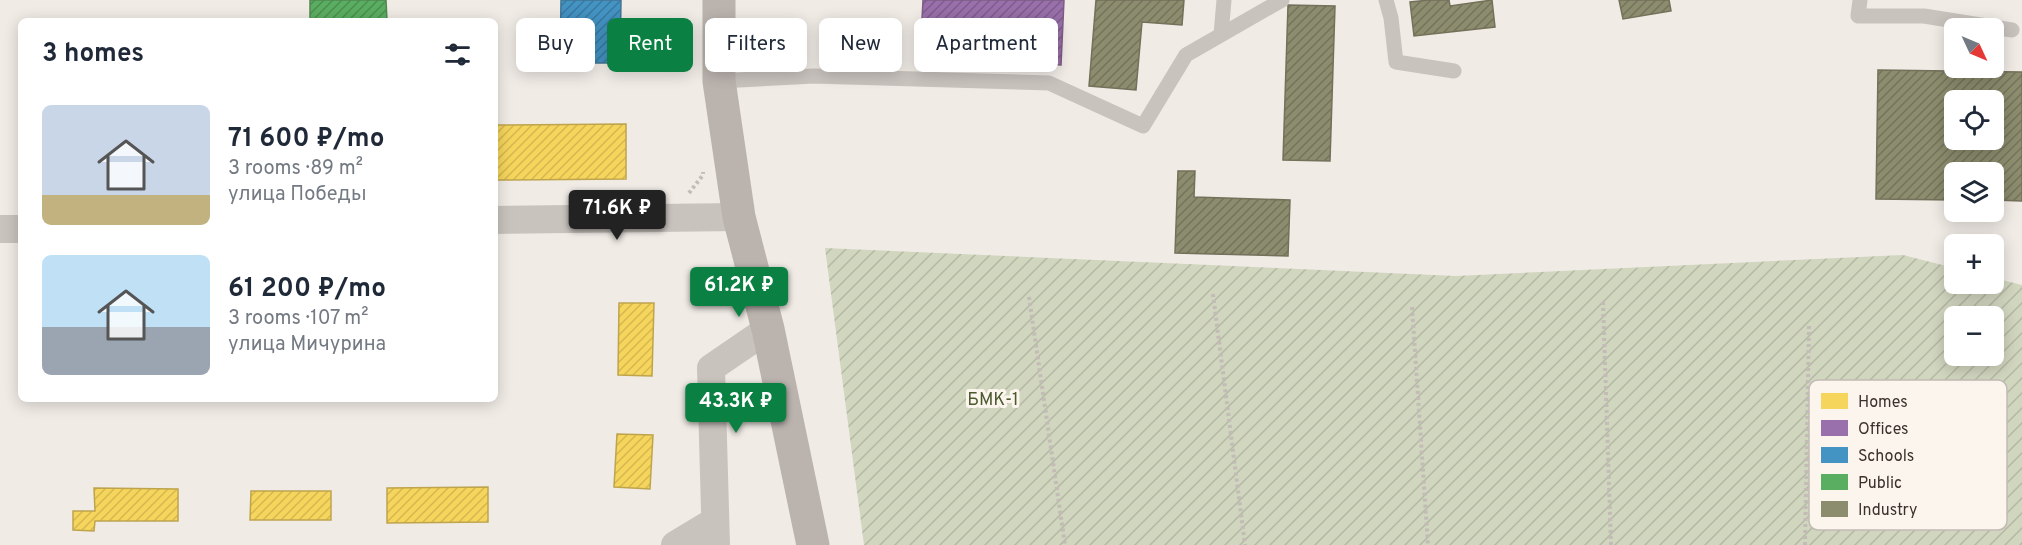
<!DOCTYPE html>
<html lang="en">
<head>
<meta charset="utf-8">
<style>
  :root { --surface:#fff; --page:#f2f2f3; --text:#1f2937; --muted:#747a83; --accent:#0b8043 }
  body { margin:0; font-family:Overpass,sans-serif; background:var(--page); color:var(--text); height:100vh; display:flex; flex-direction:column; font-size:22px; white-space:nowrap }
  * { box-sizing:border-box; margin:0 }
  p { font-size:20px; color:var(--muted) }
  .icon { flex:none; width:33px; height:33px; fill:none; stroke:currentColor; stroke-width:2; stroke-linecap:round; stroke-linejoin:round }
  .map { position:relative; flex:1; overflow:hidden }
  .details { position:absolute; left:18px; top:18px; width:480px; height:384px; display:flex; flex-direction:column; background:var(--surface); border-radius:9px; box-shadow:0 3px 15px #0003 }
  .details>* { flex:none }
  .banner { position:absolute; left:516px; top:18px; width:570px; height:54px; display:flex; gap:12px }
  .needle { width:39px; rotate:134deg }
  .buttons { position:absolute; left:1944px; top:18px; display:grid; gap:12px }
  .buttons a { display:grid; place-items:center; width:60px; height:60px; border-radius:9px; background:var(--surface); box-shadow:0 3px 15px #0003; font-size:30px }
  .price { position:absolute; translate:-50% -51px; padding:0 14px; border-radius:6px; background:var(--accent); color:#fff; font-size:20px; line-height:39px; filter:drop-shadow(0 2px 3px #0008) }
  .price::after { content:''; position:absolute; left:50%; top:36px; width:18px; height:14px; margin-left:-9px; background:inherit; clip-path:polygon(0 0,100% 0,50% 100%) }
  .price.selected { background:#222; color:#fff }
  ul { padding:0; list-style:none }
  li { display:flex; align-items:center; gap:18px; height:150px; padding:0 24px }
  li span { display:grid; place-items:center; flex:none; width:168px; height:120px; border-radius:9px; color:#555 }
  li>.icon { margin-inline-start:auto }
  span .icon { width:72px; height:72px; fill:#fffc; stroke-width:1 }
  li b { font-size:26px }
  h2 { display:flex; justify-content:space-between; align-items:center; height:72px; padding:0 24px; font-size:26px }
  .tag { padding:0 21px; border-radius:9px; background:var(--surface); box-shadow:0 3px 15px #0003; font-size:21px; line-height:54px }
  .tag.selected { background:var(--accent); color:#fff }
  .map>svg:first-child { display:block }
  .garden { fill:url(#garden-furrows); fill-rule:evenodd }
  .homes { fill:url(#homes-hatch); stroke:#bea44d; stroke-width:1.5 }
  .offices { fill:url(#offices-hatch); stroke:#7d5d85; stroke-width:1.5 }
  .schools { fill:url(#schools-hatch); stroke:#417595; stroke-width:1.5 }
  .public { fill:url(#public-hatch); stroke:#518851; stroke-width:1.5 }
  .industry { fill:url(#industry-hatch); stroke:#74705a; stroke-width:1.5; fill-rule:evenodd }
  .lines { fill:none; stroke-linecap:round; stroke-linejoin:round }
  .path { stroke:#c2bbb6; stroke-width:4; stroke-dasharray:3 3; stroke-linecap:butt }
  .lane { stroke:#c9c3be; stroke-width:15 }
  .street { stroke:#c9c3be; stroke-width:28 }
  .secondary { stroke:#bab3ae; stroke-width:33 }
  .labels { text-anchor:middle; dominant-baseline:central; stroke-width:6; stroke-linejoin:round; paint-order:stroke }
  .park-label { font-size:18px; fill:#4a5a2e; stroke:#fbf5ee }
  .key { fill:#fbf5ee; stroke:#c1bab4; stroke-width:1.5 }
  .key-label { font-size:16px; fill:#3b302b }
</style>
</head>
<body>
<div class="map">
<svg width="2022" height="545" viewBox="0 0 2022 545">
  <defs>
    <pattern id="garden-furrows" width="10" height="10" patternUnits="userSpaceOnUse" patternTransform="scale(1.5)"><rect width="10" height="10" fill="#d1d6bf"/><path d="M-1 1l2-2M0 10L10 0M9 11l2-2" fill="none" stroke="#b4b8a4"/></pattern>
    <pattern id="homes-hatch" width="6" height="6" patternUnits="userSpaceOnUse" patternTransform="scale(1.5)"><rect width="6" height="6" fill="#f6d55c"/><path d="M-1 1l2-2M0 6l6-6M5 7l2-2" fill="none" stroke="#d4b750"/></pattern>
    <pattern id="offices-hatch" width="6" height="6" patternUnits="userSpaceOnUse" patternTransform="scale(1.5)"><rect width="6" height="6" fill="#9970ab"/><path d="M-1 1l2-2M0 6l6-6M5 7l2-2" fill="none" stroke="#7e5c8b"/></pattern>
    <pattern id="schools-hatch" width="6" height="6" patternUnits="userSpaceOnUse" patternTransform="scale(1.5)"><rect width="6" height="6" fill="#4393c3"/><path d="M-1 1l2-2M0 6l6-6M5 7l2-2" fill="none" stroke="#39789f"/></pattern>
    <pattern id="public-hatch" width="6" height="6" patternUnits="userSpaceOnUse" patternTransform="scale(1.5)"><rect width="6" height="6" fill="#5aae61"/><path d="M-1 1l2-2M0 6l6-6M5 7l2-2" fill="none" stroke="#4c8e50"/></pattern>
    <pattern id="industry-hatch" width="6" height="6" patternUnits="userSpaceOnUse" patternTransform="scale(1.5)"><rect width="6" height="6" fill="#8c8c6e"/><path d="M-1 1l2-2M0 6l6-6M5 7l2-2" fill="none" stroke="#74735b"/></pattern>
  </defs>
  <rect width="100%" height="100%" fill="#f0ebe5"/>
  <path class="garden" d="M825,248l631,28 447,-21 51,13v16h40v-6l28,7v260h-1158zM1954,316h40v40h-40z"/>
  <path class="homes" d="M626,124v55l-131,1v-55z
    M619,303h35l-2,73 -34,-1z
    M617,434l36,1 -3,54 -36,-2z
    M488,487v35l-101,1v-35z
    M94,488l84,1v32h-83l-1,10 -21,-1v-19h22z
    M251,491h80v29h-81z"/>
  <path class="offices" d="M923,0h141l-3,65 -141,-7z"/>
  <path class="schools" d="M561,0h60l-1,63h-60z"/>
  <path class="public" d="M310,0h76l1,21h-77z"/>
  <path class="industry" d="M1096,0h88l-2,25 -40,-3 -6,68 -47,-4z
    M1429,0h20l1,6 42,-6 3,27 -81,9 -4,-34z
    M1619,0h50l2,11 -48,8z
    M1288,5l47,1 -5,155 -47,-1z
    M1878,70l144,2v129l-28,-1v-28h-40v28l-78,-1zM1954,100h40v40h-40z
    M1178,171h17l-1,26 96,3 -2,56 -113,-3z"/>
  <g class="lines">
    <path class="path" d="M689,193l14,-18v-3
      M1213,294l32,251
      M1029,297l36,248
      M1603,302l8,243
      M1412,307l16,238
      M1805,545l4,-219"/>
    <path class="lane" d="M1386,0l5,18 5,44 58,9
      M1860,0l-2,16h66l88,14
      M1221,35l3,-35
      M719,81l95,-5 235,7 94,43 43,-71 96,-55"/>
    <path class="street" d="M495,220l244,-3
      M0,229h21
      M675,545l40,-24
      M716,545l-5,-177 57,-39"/>
    <path class="secondary" d="M719,0v81l20,136 29,112 45,216"/>
  </g>
  <g class="labels">
    <g class="park-label">
      <text x="993" y="400">БМК-1</text>
    </g>
  </g>
  <rect x="1809" y="380" width="198" height="150" rx="9" class="key"/>
  <rect x="1821" y="393" width="27" height="16" fill="#f6d55c"/>
  <rect x="1821" y="420" width="27" height="16" fill="#9970ab"/>
  <rect x="1821" y="447" width="27" height="16" fill="#4393c3"/>
  <rect x="1821" y="474" width="27" height="16" fill="#5aae61"/>
  <rect x="1821" y="501" width="27" height="16" fill="#8c8c6e"/>
  <g class="key-label">
    <text x="1858" y="407">Homes</text>
    <text x="1858" y="434">Offices</text>
    <text x="1858" y="461">Schools</text>
    <text x="1858" y="488">Public</text>
    <text x="1858" y="515">Industry</text>
  </g>
</svg>
<div class="buttons">
<a><svg class="needle" viewBox="-14 -14 28 28"><path d="M0-13l5 13h-10z" fill="#e53935"/><path d="M0 13l5-13h-10z" fill="#747a83"/></svg></a>
<a><svg class="icon" aria-label="locate" viewBox="0 0 24 24"><circle cx="12" cy="12" r="6"/><path d="M12 2v4M12 18v4M2 12h4M18 12h4"/></svg></a>
<a><svg class="icon" aria-label="layers" viewBox="0 0 24 24"><path d="M12 4l9 5-9 5-9-5zM3 14l9 5 9-5"/></svg></a>
<a>+</a>
<a>−</a>
</div>
<b class="price selected" style="left:617px;top:241px">71.6K ₽</b>
<b class="price" style="left:739px;top:318px">61.2K ₽</b>
<b class="price" style="left:736px;top:434px">43.3K ₽</b>
<div class="banner">
<a class="tag">Buy</a>
<a class="tag selected">Rent</a>
<a class="tag">Filters</a>
<a class="tag">New</a>
<a class="tag">Apartment</a>
</div>
<section class="details">
<h2>3 homes<svg class="icon" aria-label="filters" viewBox="0 0 24 24"><path d="M4 7h16M4 17h16"/><circle cx="9" cy="7" r="2"/><circle cx="15" cy="17" r="2"/></svg></h2>
<ul>
<li><span style="background:linear-gradient(#c9d6e8 75%,#c2b280 0)"><svg class="icon" aria-label="home" viewBox="0 0 24 24"><path d="M3 11l9-7 9 7M6 9v11h12V9"/></svg></span><div><b>71 600 ₽/mo</b><p>3 rooms · 89 m²</p><p>улица Победы</p></div></li>
<li><span style="background:linear-gradient(#bfe0f5 60%,#9aa5b1 0)"><svg class="icon" aria-label="home" viewBox="0 0 24 24"><path d="M3 11l9-7 9 7M6 9v11h12V9"/></svg></span><div><b>61 200 ₽/mo</b><p>3 rooms · 107 m²</p><p>улица Мичурина</p></div></li>
</ul>
</section>
</div>
</body>
</html>
